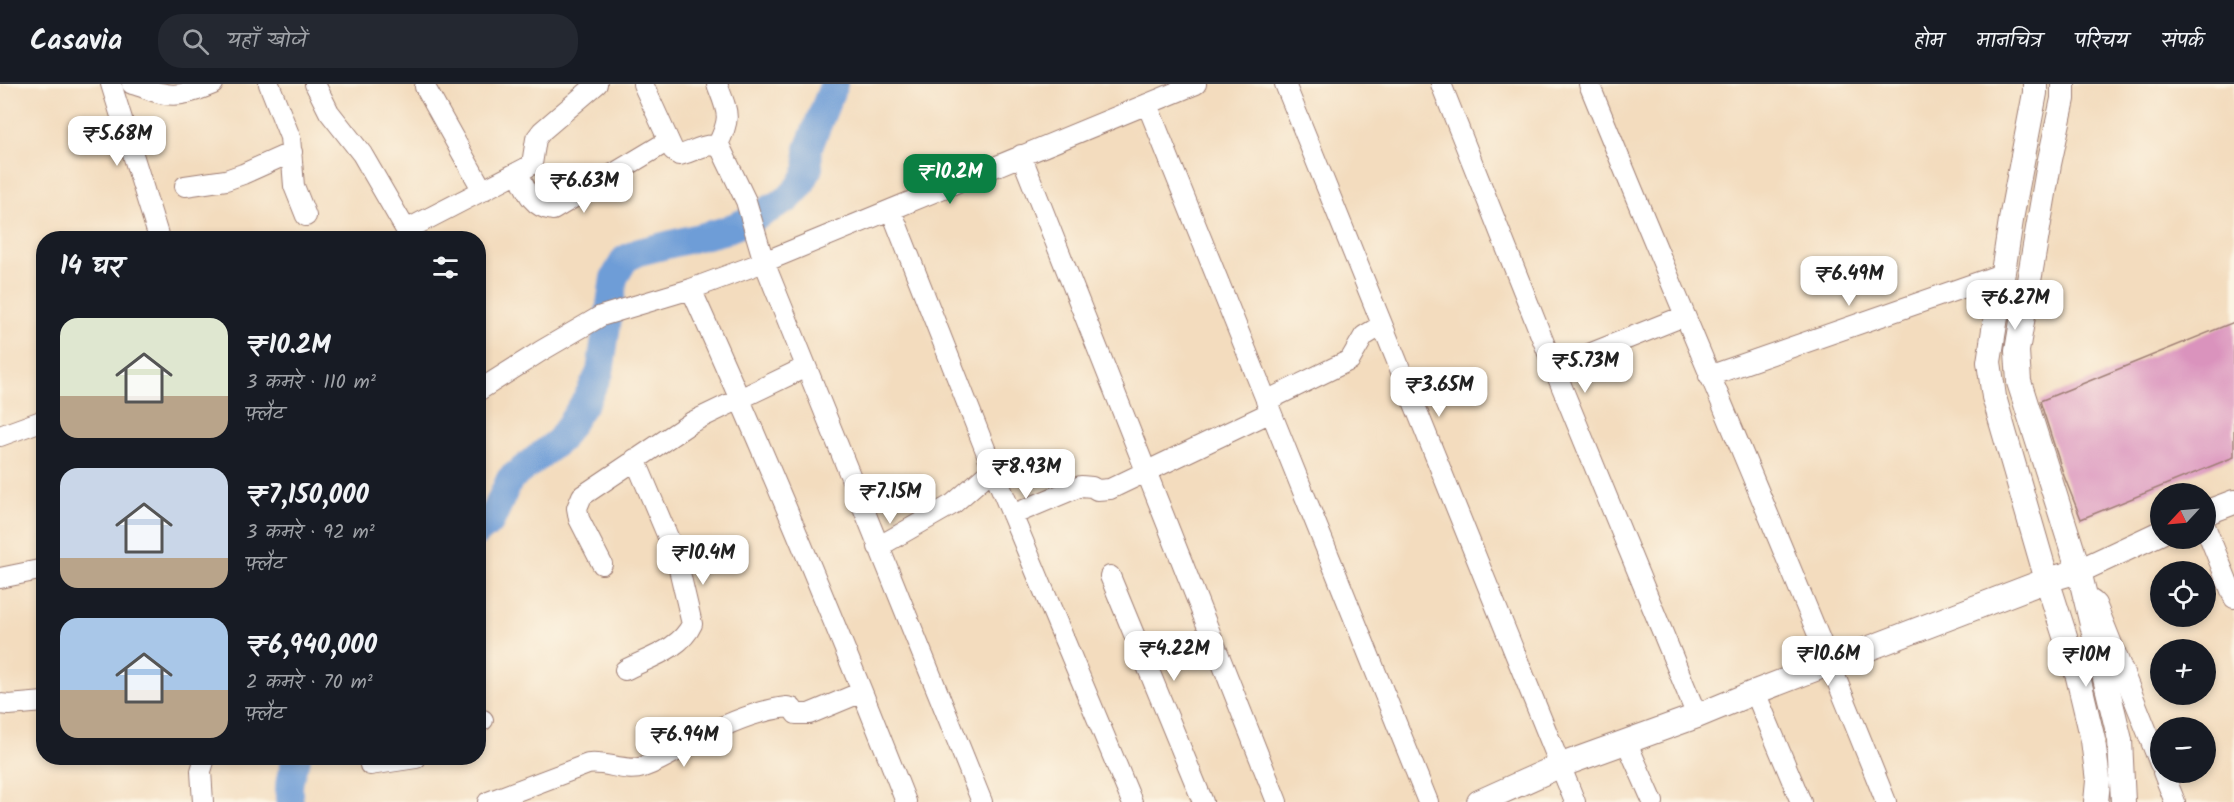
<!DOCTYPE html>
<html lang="hi">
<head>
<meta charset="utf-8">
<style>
  :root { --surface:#171b24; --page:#242831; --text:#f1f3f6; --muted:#9ea1a6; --line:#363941; --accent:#0b8043 }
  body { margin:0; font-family:Kalam,"Playpen Sans Deva",sans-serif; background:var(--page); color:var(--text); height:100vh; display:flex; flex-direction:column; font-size:22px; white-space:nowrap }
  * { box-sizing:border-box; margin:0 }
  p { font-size:20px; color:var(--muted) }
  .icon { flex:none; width:33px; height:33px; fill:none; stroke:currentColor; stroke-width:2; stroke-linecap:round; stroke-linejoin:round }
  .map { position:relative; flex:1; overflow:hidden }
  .panel { position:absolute; left:36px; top:147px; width:450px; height:534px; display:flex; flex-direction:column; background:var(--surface); border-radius:24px; box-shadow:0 3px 9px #0003 }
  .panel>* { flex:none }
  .needle { width:39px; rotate:244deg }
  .controls { position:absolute; left:2150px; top:399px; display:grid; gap:12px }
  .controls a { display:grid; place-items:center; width:66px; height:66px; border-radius:50%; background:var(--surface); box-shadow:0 3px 9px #0003; font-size:30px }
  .price { position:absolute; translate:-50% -51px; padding:0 14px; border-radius:12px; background:#fff; color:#222; font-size:20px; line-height:39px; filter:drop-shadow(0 2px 3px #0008) }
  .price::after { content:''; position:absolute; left:50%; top:36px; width:18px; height:14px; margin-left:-9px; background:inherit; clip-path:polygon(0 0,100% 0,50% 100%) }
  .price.on { background:var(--accent); color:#fff }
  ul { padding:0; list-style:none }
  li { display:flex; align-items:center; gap:18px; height:150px; padding:0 24px }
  li span { display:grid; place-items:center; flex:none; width:168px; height:120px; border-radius:18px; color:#555 }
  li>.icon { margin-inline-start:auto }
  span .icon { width:72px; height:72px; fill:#fffc; stroke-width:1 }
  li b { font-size:26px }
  h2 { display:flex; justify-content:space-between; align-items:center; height:72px; padding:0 24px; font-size:26px }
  header { display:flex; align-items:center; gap:36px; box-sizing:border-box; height:84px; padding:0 30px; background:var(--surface); border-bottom:2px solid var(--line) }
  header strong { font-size:28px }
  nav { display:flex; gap:33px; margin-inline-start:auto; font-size:21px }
  .search { width:420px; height:54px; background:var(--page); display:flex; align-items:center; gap:15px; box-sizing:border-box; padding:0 21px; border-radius:24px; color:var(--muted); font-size:22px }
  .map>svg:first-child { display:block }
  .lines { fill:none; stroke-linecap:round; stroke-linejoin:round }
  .river { stroke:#6e9dd7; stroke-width:28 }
  .building { fill:#da93bd }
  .minor-casing { stroke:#9e7e74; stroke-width:22 }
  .tertiary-casing { stroke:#9e7e74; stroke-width:26 }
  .minor { stroke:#fff; stroke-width:20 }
  .tertiary { stroke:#fff; stroke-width:24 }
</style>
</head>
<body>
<header>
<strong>Casavia</strong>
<div class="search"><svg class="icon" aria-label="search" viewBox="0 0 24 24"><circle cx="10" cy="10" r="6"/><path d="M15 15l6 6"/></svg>यहाँ खोजें</div>
<nav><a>होम</a><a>मानचित्र</a><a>परिचय</a><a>संपर्क</a></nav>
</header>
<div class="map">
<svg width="2234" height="718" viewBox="0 0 2234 718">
  <rect width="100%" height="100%" fill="#fcf5e5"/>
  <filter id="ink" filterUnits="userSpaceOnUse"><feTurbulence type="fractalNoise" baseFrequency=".0167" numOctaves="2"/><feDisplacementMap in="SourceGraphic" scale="12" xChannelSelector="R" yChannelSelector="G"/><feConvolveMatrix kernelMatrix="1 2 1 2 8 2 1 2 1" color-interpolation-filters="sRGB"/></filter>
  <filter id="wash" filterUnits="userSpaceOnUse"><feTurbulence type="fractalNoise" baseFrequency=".008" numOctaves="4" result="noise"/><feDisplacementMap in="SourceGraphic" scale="24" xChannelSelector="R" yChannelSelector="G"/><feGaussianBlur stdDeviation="1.35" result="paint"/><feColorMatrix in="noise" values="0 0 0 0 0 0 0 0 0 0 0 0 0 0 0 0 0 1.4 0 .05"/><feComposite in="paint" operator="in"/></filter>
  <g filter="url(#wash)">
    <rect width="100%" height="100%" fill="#f3dcbe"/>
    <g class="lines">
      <path class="river" d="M478,448l13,-11 19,-42 50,-39 26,-40 14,-28 14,-94 11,-19 14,-7 84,-21 27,-11 38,-21 12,-13 9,-17 -1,-20 26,-65
        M290,718c-3,-15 1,-31 7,-44"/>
    </g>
    <g id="blocks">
      <path class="building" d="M2234,238v135l-153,62 -17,-43 -24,-75z"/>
    </g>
  </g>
  <g filter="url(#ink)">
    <use href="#blocks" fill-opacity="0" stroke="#9e7e74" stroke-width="1.5"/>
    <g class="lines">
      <defs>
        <path id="minor" d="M111,0l48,154
          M132,0c10,2 18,7 28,9 19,5 36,-2 53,-9
          M269,0l21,53 4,49 12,30
          M315,0l14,28 33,42 44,76 120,-62 6,-4 4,-25 6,-8 55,-47
          M643,0l30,66 6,5c14,-2 30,-16 42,-6l25,52 18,61 218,540
          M1285,0l290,718
          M1441,0l113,284 143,348
          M1589,0c98,240 201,477 297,718
          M425,3l58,104
          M1147,20l281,698
          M717,62c15,-29 11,-33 0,-62
          M1021,71l256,647
          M518,88c8,18 14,36 35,38l115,-69
          M185,102l41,-6 17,-6 49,-22
          M891,126l102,259 139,333
          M691,205c76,169 147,340 215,513
          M1554,284l130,-52
          M1709,292l293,-102
          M478,307l63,-40 60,-35 90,-27 73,-27 432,-178
          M1266,317l84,-41 14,-24 18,-11
          M0,352l44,-16
          M1012,431l69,-29 11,1 5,3 13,-1 161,-77
          M2205,442l29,72
          M878,463l75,-43 40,-35
          M602,480l-23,-45 -2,-11 5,-12 110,-74 114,-55
          M1110,492l93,226
          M0,494l44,-9
          M2093,517l3,3 64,160
          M625,586c23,-12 56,-21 67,-46l-16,-68 -41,-97
          M1755,608l46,110
          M0,620l9,1 35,-3
          M478,636h5
          M1626,657l27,61
          M370,681l46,-7
          M2163,688l12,30
          M203,718l-2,-31 4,-13
          M488,718l100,-38c18,-3 37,9 55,3 18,-6 33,-16 49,-25 29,-16 62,-31 95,-35l5,1 4,6h13l53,-22"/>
        <path id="tertiary" d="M2035,0v9l-23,121 -23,148 5,35 53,183 31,97 15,63 5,41 -2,21
          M2063,0v15l-14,65 -32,187 2,31 60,189 41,169 3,62
          M2205,429l29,-11
          M1479,718l80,-36 138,-50 58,-24 292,-112 32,-9 81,-38"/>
      </defs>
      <use href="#minor" class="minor-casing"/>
      <use href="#tertiary" class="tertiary-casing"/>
      <use href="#minor" class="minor"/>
      <use href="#tertiary" class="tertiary"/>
    </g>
  </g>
</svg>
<div class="controls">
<a><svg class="needle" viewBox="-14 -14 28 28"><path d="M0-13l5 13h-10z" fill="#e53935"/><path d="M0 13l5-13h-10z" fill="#9ea1a6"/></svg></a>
<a><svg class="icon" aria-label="locate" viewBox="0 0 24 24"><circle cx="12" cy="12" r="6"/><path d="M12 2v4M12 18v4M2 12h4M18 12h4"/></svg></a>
<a>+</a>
<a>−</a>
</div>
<b class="price" style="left:117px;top:83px">₹5.68M</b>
<b class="price on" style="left:950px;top:121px">₹10.2M</b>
<b class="price" style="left:584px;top:130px">₹6.63M</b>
<b class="price" style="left:1849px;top:223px">₹6.49M</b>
<b class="price" style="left:2015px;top:247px">₹6.27M</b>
<b class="price" style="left:1585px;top:310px">₹5.73M</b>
<b class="price" style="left:1439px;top:334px">₹3.65M</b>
<b class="price" style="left:1026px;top:416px">₹8.93M</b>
<b class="price" style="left:890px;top:441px">₹7.15M</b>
<b class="price" style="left:703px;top:502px">₹10.4M</b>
<b class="price" style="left:1174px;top:598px">₹4.22M</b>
<b class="price" style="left:1828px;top:603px">₹10.6M</b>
<b class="price" style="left:2086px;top:604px">₹10M</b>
<b class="price" style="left:684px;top:684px">₹6.94M</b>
<section class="panel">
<h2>14 घर<svg class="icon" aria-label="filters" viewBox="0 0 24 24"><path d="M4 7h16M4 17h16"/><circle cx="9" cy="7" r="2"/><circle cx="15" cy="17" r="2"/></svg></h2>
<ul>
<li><span style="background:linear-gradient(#dfe7d0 65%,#b9a48a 0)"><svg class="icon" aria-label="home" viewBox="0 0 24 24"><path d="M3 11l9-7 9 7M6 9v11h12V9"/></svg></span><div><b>₹10.2M</b><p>3 कमरे · 110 m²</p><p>फ़्लैट</p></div></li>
<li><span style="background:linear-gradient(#c9d6e8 75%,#b9a48a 0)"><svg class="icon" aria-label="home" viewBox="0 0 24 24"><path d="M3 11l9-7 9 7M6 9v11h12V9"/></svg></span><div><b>₹7,150,000</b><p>3 कमरे · 92 m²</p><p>फ़्लैट</p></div></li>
<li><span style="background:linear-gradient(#a9c7e8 60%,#b9a48a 0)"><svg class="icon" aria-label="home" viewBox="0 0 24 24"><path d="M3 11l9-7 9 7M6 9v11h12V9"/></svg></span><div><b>₹6,940,000</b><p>2 कमरे · 70 m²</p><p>फ़्लैट</p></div></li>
</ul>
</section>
</div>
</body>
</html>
